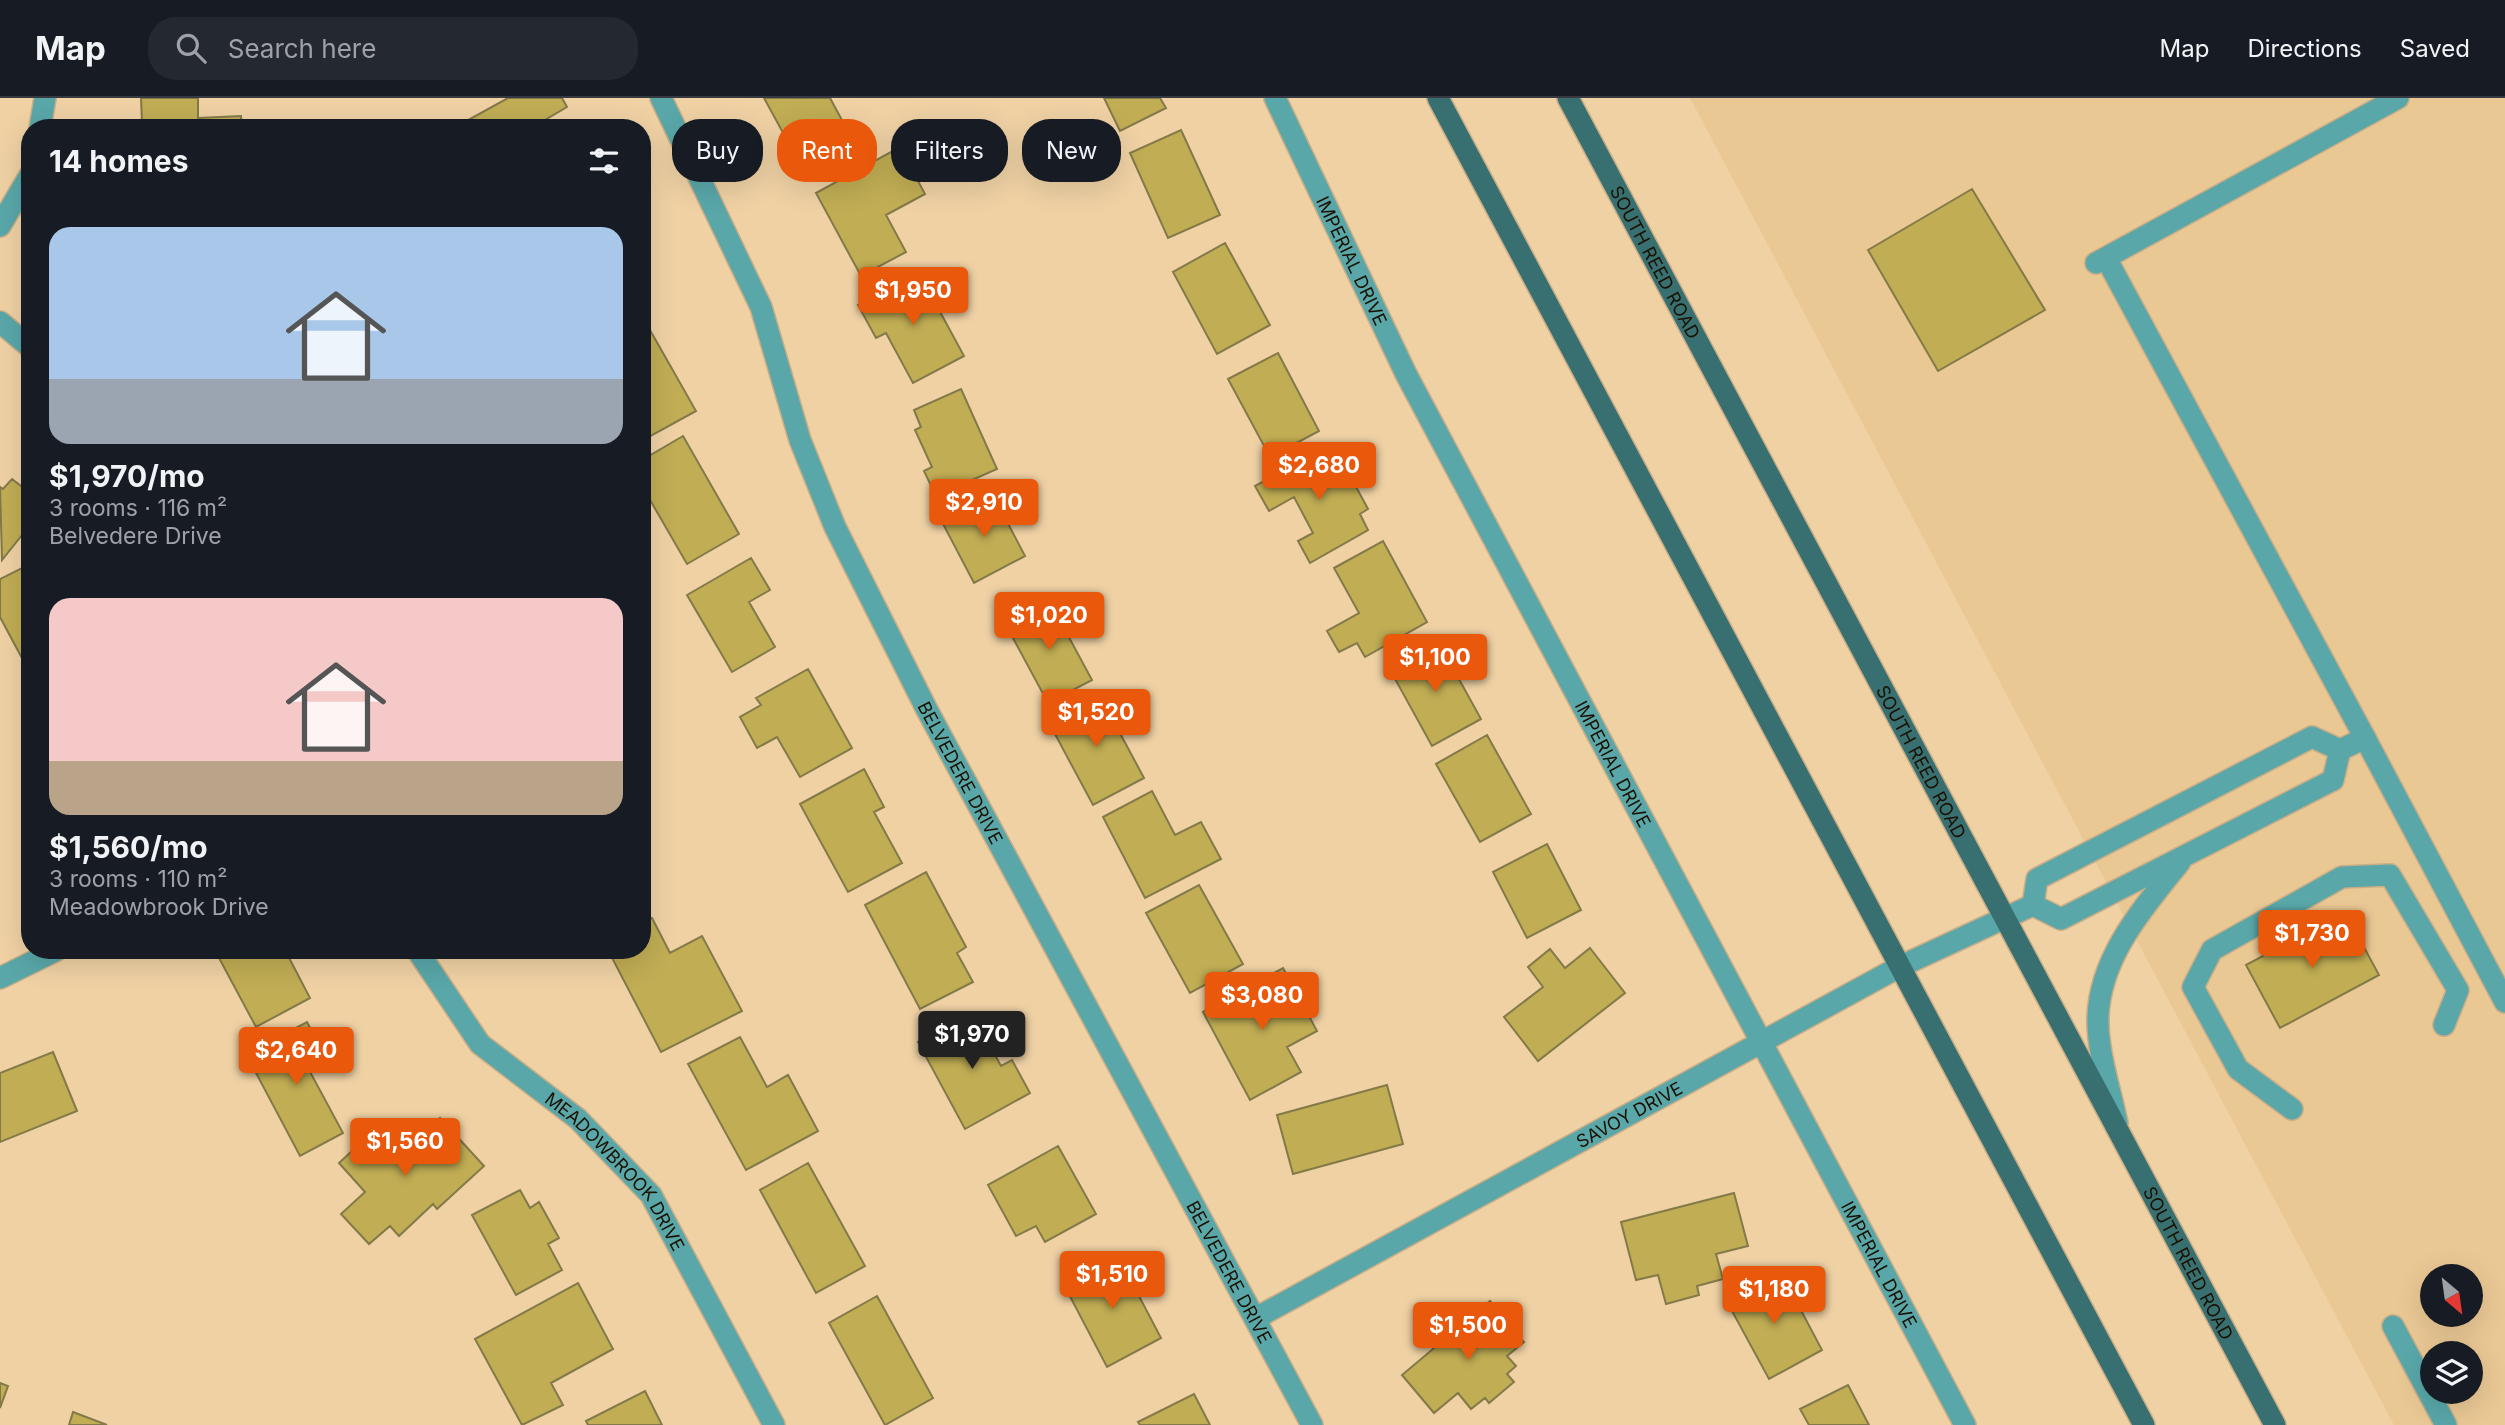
<!DOCTYPE html>
<html lang="en">
<head>
<meta charset="utf-8">
<style>
  :root { --surface:#171b24; --page:#242831; --text:#f1f3f6; --muted:#9ea1a6; --line:#363941; --accent:#ea580c }
  body { margin:0; font-family:Inter,sans-serif; background:var(--page); color:var(--text); height:100vh; display:flex; flex-direction:column; font-size:26px; white-space:nowrap }
  * { box-sizing:border-box; margin:0 }
  p { font-size:23px; color:var(--muted) }
  .icon { flex:none; width:38px; height:38px; fill:none; stroke:currentColor; stroke-width:2; stroke-linecap:round; stroke-linejoin:round }
  .map { position:relative; flex:1; overflow:hidden }
  .side { position:absolute; left:21px; top:21px; width:630px; height:840px; display:flex; flex-direction:column; background:var(--surface); border-radius:28px; box-shadow:0 7px 28px #0002 }
  .side>* { flex:none }
  .guide { position:absolute; left:672px; top:21px; width:665px; height:63px; display:flex; gap:14px }
  .needle { width:46px; rotate:151deg }
  .tools { position:absolute; left:2420px; top:1166px; display:grid; gap:14px }
  .tools a { display:grid; place-items:center; width:63px; height:63px; border-radius:50%; background:var(--surface); box-shadow:0 7px 28px #0002; font-size:35px }
  .price { position:absolute; translate:-50% -60px; padding:0 16px; border-radius:7px; background:var(--accent); color:#fff; font-size:23px; line-height:46px; filter:drop-shadow(0 2px 4px #0008) }
  .price::after { content:''; position:absolute; left:50%; top:42px; width:21px; height:16px; margin-left:-10px; background:inherit; clip-path:polygon(0 0,100% 0,50% 100%) }
  .price.selected { background:#222; color:#fff }
  ul { padding:0; list-style:none }
  li { display:grid; align-content:center; gap:14px; height:371px; padding:0 28px }
  li span { display:grid; place-items:center; height:217px; border-radius:21px; color:#555 }
  li>.icon { margin-inline-start:auto }
  span .icon { width:126px; height:126px; fill:#fffc; stroke-width:1 }
  li b { font-size:30px }
  h2 { display:flex; justify-content:space-between; align-items:center; height:84px; padding:0 28px; font-size:30px }
  .tag { padding:0 24px; border-radius:28px; background:var(--surface); box-shadow:0 7px 28px #0002; font-size:24px; line-height:63px }
  .tag.selected { background:var(--accent); color:#fff }
  header { display:flex; align-items:center; gap:42px; box-sizing:border-box; height:98px; padding:0 35px; background:var(--surface); border-bottom:2px solid var(--line) }
  header strong { font-size:33px }
  nav { display:flex; gap:38px; margin-inline-start:auto; font-size:24px }
  .search { width:490px; height:63px; background:var(--page); display:flex; align-items:center; gap:18px; box-sizing:border-box; padding:0 24px; border-radius:28px; color:var(--muted); font-size:26px }
  .map>svg:first-child { display:block }
  .built { fill:#eac894; fill-rule:evenodd }
  .building { fill:#c0ad54; stroke:#837949; stroke-width:2 }
  .lines { fill:none; stroke-linecap:round; stroke-linejoin:round }
  .minor-casing { stroke:#c9ae87; stroke-width:24 }
  .major-casing { stroke:#c9ae87; stroke-width:24 }
  .minor { stroke:#59a7a9; stroke-width:21 }
  .major { stroke:#387071; stroke-width:21 }
  .labels { text-anchor:middle; dominant-baseline:central; stroke-width:7; stroke-linejoin:round; paint-order:stroke }
  .street-label { font-size:18px; fill:#1b1102; stroke:#efd1a4 }
</style>
</head>
<body>
<header>
<strong>Map</strong>
<div class="search"><svg class="icon" aria-label="search" viewBox="0 0 24 24"><circle cx="10" cy="10" r="6"/><path d="M15 15l6 6"/></svg>Search here</div>
<nav><a>Map</a><a>Directions</a><a>Saved</a></nav>
</header>
<div class="map">
<svg width="2505" height="1327" viewBox="0 0 2505 1327">
  <rect width="100%" height="100%" fill="#efd1a4"/>
  <path class="built" d="M1690,0h815v1327h-111zM2432,1178h39v38h-39zM2432,1255h39v38h-39z"/>
  <path class="building" d="M141,0h57v20l43,-2 1,12h-104v-5h4z
    M508,0h54l5,9 -27,16 2,5h-79l-2,-4z
    M764,0h66l26,48 -51,27z
    M1104,0h56l6,10 -46,23z
    M1181,32l39,85 -52,23 -38,-85z
    M900,49l25,47 -39,21 20,37 -45,24 -45,-83z
    M1972,91l73,121 -107,61 -70,-121z
    M1225,145l45,82 -53,29 -44,-82z
    M918,173l46,85 -51,27 -27,-50 -10,5 -18,-33z
    M642,218l54,95 -49,27 -5,-9z
    M1278,255l41,78 -49,26 -42,-78z
    M961,291l36,80 -61,27 -12,-25 8,-4 -17,-37 6,-3 -7,-17z
    M683,338l56,98 -52,30 -45,-78v-26z
    M1327,349l14,26 6,-3 21,39 -8,5 8,16 -58,33 -12,-22 15,-8 -19,-36 -25,14 -14,-25z
    M12,381l18,14v32l-28,35 -2,-73 3,2z
    M993,397l32,61 -51,27 -32,-61z
    M1383,443l44,81 -62,35 -8,-14 -18,9 -12,-21 32,-18 -25,-45z
    M751,460l19,32 -21,12 26,45 -43,25 -45,-77z
    M30,466v95l-6,3 -24,-45v-38z
    M1050,504l42,78 -44,23 -42,-78z
    M1438,543l43,78 -49,27 -43,-78z
    M808,571l44,79 -52,29 -23,-40 -20,11 -17,-31 21,-12 -5,-7z
    M1099,596l45,84 -51,27 -45,-84z
    M1487,637l44,79 -51,28 -44,-78z
    M864,671l20,38 -10,5 28,51 -54,29 -48,-88z
    M1152,693l23,44 26,-13 20,37 -76,39 -42,-81z
    M1547,746l34,66 -54,28 -34,-66z
    M926,774l40,75 -9,6 16,29 -53,27 -55,-104z
    M1199,787l44,79 -53,29 -44,-80z
    M2345,814l34,63 -99,53 -34,-63z
    M652,820l18,35 32,-17 40,75 -81,41 -53,-102h34v-27z
    M1590,850l35,45 -87,68 -34,-44 39,-30 -15,-20 22,-18 15,19z
    M234,852h51l25,48 -54,29 -37,-69z
    M1283,870l34,63 -30,16 14,25 -51,28 -47,-88z
    M972,915l29,53 11,-6 18,33 -65,36 -47,-87z
    M307,924l20,38 -18,10 34,63 -43,23 -54,-102z
    M740,939l27,50 21,-12 30,56 -72,39 -58,-106z
    M53,954l24,59 -77,31v-69z
    M1387,987l16,59 -110,30 -16,-59z
    M440,1020l44,48 -47,43 -4,-5 -34,32 -9,-10 -21,18 -28,-30 24,-22 -26,-29 42,-39 23,26z
    M1058,1048l38,68 -51,28 -9,-16 -20,10 -28,-51z
    M808,1065l57,103 -49,27 -56,-103z
    M520,1092l10,18 9,-6 20,36 -11,6 14,26 -46,25 -44,-80z
    M1734,1095l14,53 -32,8 7,25 -26,7 2,9 -33,9 -8,-29 -22,5 -15,-58z
    M1118,1158l43,82 -54,29 -43,-82z
    M1775,1176l14,25 5,-2 28,53 -53,29 -43,-79z
    M578,1185l35,66 -62,34 12,22 -41,20 -47,-86z
    M877,1198l56,102 -48,27 -56,-102z
    M1490,1203l34,41 -17,14 9,10 -9,8 7,8 -25,21 -4,-5 -14,11 -13,-16 -24,20 -32,-38z
    M0,1285l8,3 -8,22z
    M1848,1287l21,40h-60l-9,-16z
    M645,1293l17,34h-74l-2,-4z
    M1194,1296l16,31h-70l-2,-3z
    M73,1314l34,13h-38z"/>
  <g class="lines">
    <defs>
      <g id="minor">
        <path id="s1" d="M661,0l100,209 39,133 35,87 91,181 386,717"/>
        <path id="s2" d="M1275,0l131,276 559,1051"/>
        <path d="M40,30l5,-30"/>
        <path d="M0,128l30,-51"/>
        <path d="M2106,160l259,480 -25,12"/>
        <path d="M2096,165l302,-165"/>
        <path d="M0,224l30,25"/>
        <path d="M2365,640l140,264"/>
        <path d="M2033,807l4,-26 275,-142 28,13"/>
        <path id="s3" d="M417,852l63,94 98,75 73,76 123,230"/>
        <path d="M0,880l57,-28"/>
        <path d="M2292,1011l-54,-40 -45,-82 19,-37 130,-73 48,-2 68,115 -14,35"/>
        <path d="M2117,1025c-7,-34 -20,-72 -19,-106 2,-61 46,-110 82,-155"/>
        <path id="s4" d="M1256,1220l643,-351 134,-62 28,14 272,-139 7,-30"/>
        <path d="M2393,1228l53,99"/>
      </g>
      <g id="major">
        <path d="M1438,0l706,1327"/>
        <path id="s5" d="M1568,0l707,1327"/>
      </g>
    </defs>
    <use href="#minor" class="minor-casing"/>
    <use href="#major" class="major-casing"/>
    <use href="#minor" class="minor"/>
    <use href="#major" class="major"/>
  </g>
  <g class="labels">
    <g class="street-label">
      <text stroke="none"><textPath href="#s5" startOffset="186">SOUTH REED ROAD</textPath></text>
      <text stroke="none"><textPath href="#s2" startOffset="180">IMPERIAL DRIVE</textPath></text>
      <text stroke="none"><textPath href="#s5" startOffset="752">SOUTH REED ROAD</textPath></text>
      <text stroke="none"><textPath href="#s2" startOffset="747">IMPERIAL DRIVE</textPath></text>
      <text stroke="none"><textPath href="#s1" startOffset="740">BELVEDERE DRIVE</textPath></text>
      <text stroke="none"><textPath href="#s4" startOffset="425">SAVOY DRIVE</textPath></text>
      <text stroke="none"><textPath href="#s3" startOffset="301">MEADOWBROOK DRIVE</textPath></text>
      <text stroke="none"><textPath href="#s5" startOffset="1320">SOUTH REED ROAD</textPath></text>
      <text stroke="none"><textPath href="#s2" startOffset="1314">IMPERIAL DRIVE</textPath></text>
      <text stroke="none"><textPath href="#s1" startOffset="1307">BELVEDERE DRIVE</textPath></text>
    </g>
  </g>
</svg>
<div class="tools">
<a><svg class="needle" viewBox="-14 -14 28 28"><path d="M0-13l5 13h-10z" fill="#e53935"/><path d="M0 13l5-13h-10z" fill="#9ea1a6"/></svg></a>
<a><svg class="icon" aria-label="layers" viewBox="0 0 24 24"><path d="M12 4l9 5-9 5-9-5zM3 14l9 5 9-5"/></svg></a>
</div>
<b class="price" style="left:913px;top:229px">$1,950</b>
<b class="price" style="left:1319px;top:404px">$2,680</b>
<b class="price" style="left:984px;top:441px">$2,910</b>
<b class="price" style="left:1049px;top:554px">$1,020</b>
<b class="price" style="left:1435px;top:596px">$1,100</b>
<b class="price" style="left:1096px;top:651px">$1,520</b>
<b class="price" style="left:2312px;top:872px">$1,730</b>
<b class="price" style="left:1262px;top:934px">$3,080</b>
<b class="price selected" style="left:972px;top:973px">$1,970</b>
<b class="price" style="left:296px;top:989px">$2,640</b>
<b class="price" style="left:405px;top:1080px">$1,560</b>
<b class="price" style="left:1112px;top:1213px">$1,510</b>
<b class="price" style="left:1774px;top:1228px">$1,180</b>
<b class="price" style="left:1468px;top:1264px">$1,500</b>
<div class="guide">
<a class="tag">Buy</a>
<a class="tag selected">Rent</a>
<a class="tag">Filters</a>
<a class="tag">New</a>
</div>
<section class="side">
<h2>14 homes<svg class="icon" aria-label="filters" viewBox="0 0 24 24"><path d="M4 7h16M4 17h16"/><circle cx="9" cy="7" r="2"/><circle cx="15" cy="17" r="2"/></svg></h2>
<ul>
<li><span style="background:linear-gradient(#a9c7e8 70%,#9aa5b1 0)"><svg class="icon" aria-label="home" viewBox="0 0 24 24"><path d="M3 11l9-7 9 7M6 9v11h12V9"/></svg></span><div><b>$1,970/mo</b><p>3 rooms · 116 m²</p><p>Belvedere Drive</p></div></li>
<li><span style="background:linear-gradient(#f6c9c9 75%,#b9a48a 0)"><svg class="icon" aria-label="home" viewBox="0 0 24 24"><path d="M3 11l9-7 9 7M6 9v11h12V9"/></svg></span><div><b>$1,560/mo</b><p>3 rooms · 110 m²</p><p>Meadowbrook Drive</p></div></li>
</ul>
</section>
</div>
</body>
</html>
